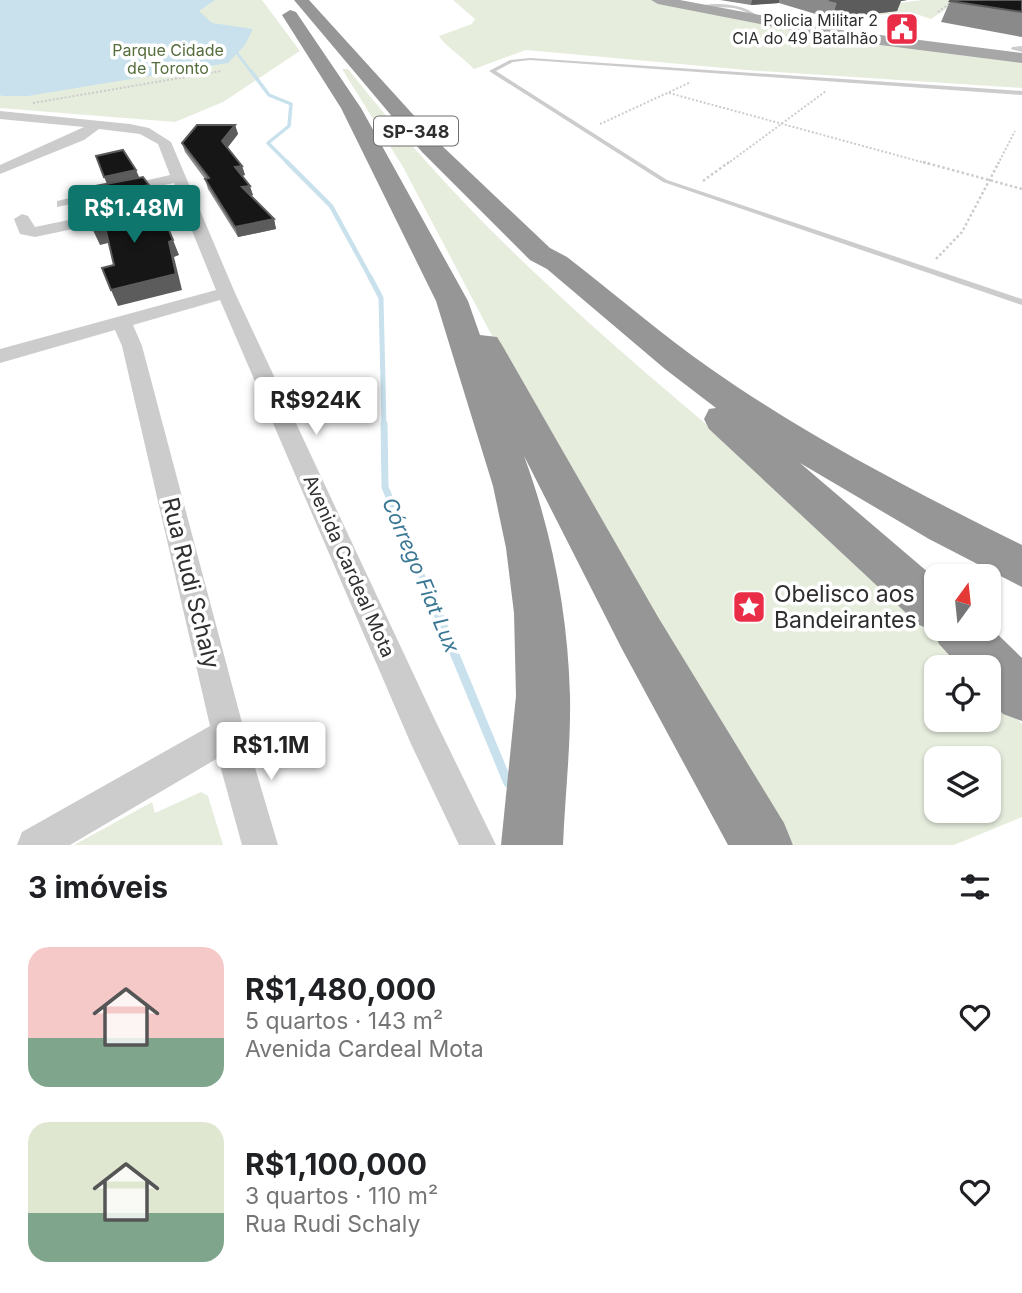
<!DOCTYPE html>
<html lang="pt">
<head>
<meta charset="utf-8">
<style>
  :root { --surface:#fff; --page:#f6f6f6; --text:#202124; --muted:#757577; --accent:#0f766e }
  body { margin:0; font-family:Inter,sans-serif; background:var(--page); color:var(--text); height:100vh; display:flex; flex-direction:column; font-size:26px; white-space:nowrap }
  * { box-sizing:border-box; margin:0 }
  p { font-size:23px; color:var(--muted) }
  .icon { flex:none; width:38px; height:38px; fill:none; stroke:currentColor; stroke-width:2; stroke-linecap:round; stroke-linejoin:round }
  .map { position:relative; height:845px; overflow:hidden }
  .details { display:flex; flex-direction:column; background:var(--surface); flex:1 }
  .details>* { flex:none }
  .needle { width:46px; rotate:15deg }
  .buttons { position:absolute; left:924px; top:564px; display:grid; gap:14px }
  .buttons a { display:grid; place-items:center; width:77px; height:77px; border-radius:14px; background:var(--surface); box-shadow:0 2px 5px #0004; font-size:35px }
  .price { position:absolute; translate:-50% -60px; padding:0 16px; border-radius:7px; background:#fff; color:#222; font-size:23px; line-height:46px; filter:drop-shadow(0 2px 4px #0008) }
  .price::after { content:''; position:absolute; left:50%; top:42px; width:21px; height:16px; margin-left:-10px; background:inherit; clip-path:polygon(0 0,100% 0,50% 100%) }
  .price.active { background:var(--accent); color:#fff }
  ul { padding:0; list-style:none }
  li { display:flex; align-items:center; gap:21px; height:175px; padding:0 28px }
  li span { display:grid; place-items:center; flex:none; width:196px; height:140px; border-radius:21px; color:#555 }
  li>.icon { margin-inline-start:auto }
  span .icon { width:84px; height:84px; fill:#fffc; stroke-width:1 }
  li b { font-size:30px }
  h2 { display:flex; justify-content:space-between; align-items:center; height:84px; padding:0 28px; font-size:30px }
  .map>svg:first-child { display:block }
  .green { fill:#e6eddd; fill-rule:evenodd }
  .water { fill:#c8e1ed }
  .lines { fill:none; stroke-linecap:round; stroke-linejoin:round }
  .stream-far5 { stroke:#c8e1ed; stroke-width:2.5 }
  .stream-far4 { stroke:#c8e1ed; stroke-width:3.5 }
  .stream-far3 { stroke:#c8e1ed; stroke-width:4.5 }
  .stream-far2 { stroke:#c8e1ed; stroke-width:5 }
  .stream-far1 { stroke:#c8e1ed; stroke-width:7 }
  .stream { stroke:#c8e1ed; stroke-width:9 }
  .path-far1 { stroke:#ccc; stroke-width:2; stroke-dasharray:2 2; stroke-linecap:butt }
  .path { stroke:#ccc; stroke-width:2.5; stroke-dasharray:2.5 2.5; stroke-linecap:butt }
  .lane { fill:#ccc; fill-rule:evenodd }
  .street { fill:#ccc; fill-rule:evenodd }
  .primary { fill:#a7a7a7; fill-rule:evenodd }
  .highway { fill:#969696; fill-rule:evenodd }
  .wall { fill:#8a8a8a }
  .shaded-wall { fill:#5c5c5c }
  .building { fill:#161616; stroke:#5c5c5c; stroke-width:2 }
  .labels { text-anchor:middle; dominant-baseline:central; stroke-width:7; stroke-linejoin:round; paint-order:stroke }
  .far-poi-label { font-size:16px; fill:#2f2f2f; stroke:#fff; text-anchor:end }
  .far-park-label { font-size:16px; fill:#556c3b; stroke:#fff }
  .shield { fill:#fff; stroke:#6d6d6d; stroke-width:2 }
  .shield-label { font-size:18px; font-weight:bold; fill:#2f2f2f }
  .street-label { font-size:19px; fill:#2f2f2f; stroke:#fff }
  .water-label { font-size:21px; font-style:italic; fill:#3a7794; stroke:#fff }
  .near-street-label { font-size:23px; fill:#2f2f2f; stroke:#fff }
  .near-poi-label { font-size:23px; fill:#2f2f2f; stroke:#fff; text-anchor:start }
</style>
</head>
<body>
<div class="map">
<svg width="1022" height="845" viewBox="0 0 1022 845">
  <rect width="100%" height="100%" fill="#fff"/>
  <path class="green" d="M0,0h262l38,51 -77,51 -48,20 -175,-14z
    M453,0h197l372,61v27l-276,-18 -220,-20 -52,19c-9,-10 -30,-24 -35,-33l33,-12 3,-5z
    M923,0h99l-67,3 -24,16 -21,-7 -32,3 -19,-7z
    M342,69h6c56,71 120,141 186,203 140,134 300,248 433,389l5,6h-36v52h53v-33l33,38v93l-68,28h-160l-32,-46 -272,-467 -87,-165zM936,758h53v52h-53z
    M201,792l7,4 15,49h-149l78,-43 3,11z"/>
  <path class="water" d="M0,0h215l-16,11 13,12 41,6 -8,16 -17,18 -200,33h-25l-3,-1z"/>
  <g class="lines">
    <path class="stream-far5" d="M237,53l15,20"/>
    <path class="stream-far4" d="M251,71l18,24 22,9 -2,22 -21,17 21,21"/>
    <path class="stream-far3" d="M287,162l44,44 40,73"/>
    <path class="stream-far2" d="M370,277l11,21 3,127"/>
    <path class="stream-far1" d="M384,424l1,63 51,124"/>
    <path class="stream" d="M436,609l72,174"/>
    <path class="path-far1" d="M938,12l12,-9
      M669,93l260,71
      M33,103l188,-32
      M600,124l91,-42
      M727,164l99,-73
      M998,164l17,-33"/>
    <path class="path" d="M923,162l99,27
      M703,181l26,-19
      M936,259l26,-27 37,-70"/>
    <path class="lane" d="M713,4c18,0 33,2 46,13l-4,1c-20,-16 -37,-8 -59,-12z
      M530,58l492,33v4l-492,-35 -17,2 -17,9 171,109 355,119v6l-359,-123 -174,-111 21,-11z"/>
    <path class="street" d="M806,16l19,5 5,8 -5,3c-16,-9 -16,-11 -37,-7l-5,-3z
      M1022,46v6l-11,-3 1,-2z
      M0,111l130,13 19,4 22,14 64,151 200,427 61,125h-37l-48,-101 -191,-444 -87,25 9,21 103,388 33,111h-36l-24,-87 -148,87h-53l5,-13 188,-106 -88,-380 -7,-16 -115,33v-14l216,-59 -34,-84 -147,31 -15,-3 -6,-15 8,-5 6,2 7,11 144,-30 -5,-14 -117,24v-6l113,-26 -12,-31 -18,-10 -41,-5 -15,11 -84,34v-9l84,-38 -84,-8z"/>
    <path class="primary" d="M651,0h29l161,30 181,23v10l-181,-23 -183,-36z"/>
    <path class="highway" d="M294,0h15l129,142 112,106 17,9c48,37 94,77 144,112 97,68 204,123 311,176v42l-93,-48 -129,-76 136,116v49h53v-2l33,32v63l-19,-7 -14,-16v-31h-29l-21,-23 -6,-14 -14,-5 -210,-196 -5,-10 5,-10 7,-1 -51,-39 -118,-100 -17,-9 -108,-108z
      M290,10l6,2 65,96 107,193 12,34 17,2 5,8 156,272 126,206 9,22h-65l-106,-196 -98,-193c28,76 44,158 46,240 1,49 -5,100 -7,149h-62l15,-149 -2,-83 -8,-65 -13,-62 -57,-185 -95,-193 -59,-93z"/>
  </g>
  <path class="wall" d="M720,0h187l-6,1 -4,10 -65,8 -53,-16 -28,2z
    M1022,0v37l-81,-15 9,-21z
    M235,125l3,9 -11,14 15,18 3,9 -3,1 11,19 -3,1 24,23 2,10 -38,8 -30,-48 -3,-10 -20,-27 -3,-9z"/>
  <path class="shaded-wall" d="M752,0h27v3l-28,2z
    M857,0h50l-6,1 -4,10 -65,8 5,-17z
    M235,125l3,9 -13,17 -3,-10z
    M242,166l3,9 -8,2 -2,-10z
    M136,170l4,9 -32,7 -4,-9z
    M149,185l5,15 -53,11 -7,-15z
    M250,186l3,9 -8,2 -3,-10z
    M274,219l2,10 -38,8 -3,-10z
    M105,227l7,15 -12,3 -7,-15z
    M173,240l6,15 -5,2 8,33 -64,16 -7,-16 58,-48z"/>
  <path class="building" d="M829,0h28l-20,2z
    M951,0h71v12l-72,-11z
    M197,125h38l-13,16 20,25 -7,1 15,19 -8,1 32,32 -39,8 -30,-48 4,-1 -27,-35z
    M123,150l13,20 -32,7 -8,-21z
    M143,177l6,8 -55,11 -4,-9z
    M140,202l14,22 11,-3 8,19 -4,2 7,32 -65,16 -9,-22 12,-3 -9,-38 -12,3 -6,-17z"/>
  <defs>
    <symbol id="civic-square" viewBox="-11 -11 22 22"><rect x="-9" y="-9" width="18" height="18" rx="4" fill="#ea2d47" stroke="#fff"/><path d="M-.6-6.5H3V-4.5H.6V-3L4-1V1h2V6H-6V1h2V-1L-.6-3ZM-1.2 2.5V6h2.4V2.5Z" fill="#fff"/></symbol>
    <symbol id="sight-square" viewBox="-11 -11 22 22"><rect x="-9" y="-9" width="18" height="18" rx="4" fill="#ea2d47" stroke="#fff"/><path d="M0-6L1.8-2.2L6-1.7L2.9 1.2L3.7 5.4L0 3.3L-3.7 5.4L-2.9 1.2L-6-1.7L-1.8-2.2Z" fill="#fff"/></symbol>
  </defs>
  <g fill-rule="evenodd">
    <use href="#civic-square" x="883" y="10" width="38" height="38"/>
    <use href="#sight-square" x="730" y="588" width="38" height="38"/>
  </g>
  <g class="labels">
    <g class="far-poi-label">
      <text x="878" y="20">Policia Militar 2<tspan x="878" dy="18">CIA do 49 Batalhão</tspan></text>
    </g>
    <g class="far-park-label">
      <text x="168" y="50">Parque Cidade<tspan x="168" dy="18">de Toronto</tspan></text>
    </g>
    <rect class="shield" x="374" y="116.5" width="84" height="29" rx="5"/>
    <g class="shield-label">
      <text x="416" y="131">SP-348</text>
    </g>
    <g class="street-label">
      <text transform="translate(349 566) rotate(66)">Avenida Cardeal Mota</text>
    </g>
    <g class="water-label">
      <text transform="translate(421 575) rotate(67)">Córrego Fiat Lux</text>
    </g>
    <g class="near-street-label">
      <text transform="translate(191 583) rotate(76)">Rua Rudi Schaly</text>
    </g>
    <g class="near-poi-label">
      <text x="774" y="594">Obelisco aos<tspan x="774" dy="26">Bandeirantes</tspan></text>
    </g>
  </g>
</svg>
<div class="buttons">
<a><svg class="needle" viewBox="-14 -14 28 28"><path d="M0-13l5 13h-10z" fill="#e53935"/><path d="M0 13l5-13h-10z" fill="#757577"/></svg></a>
<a><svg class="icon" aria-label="locate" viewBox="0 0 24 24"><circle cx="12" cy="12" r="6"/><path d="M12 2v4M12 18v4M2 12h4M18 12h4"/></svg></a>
<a><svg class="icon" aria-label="layers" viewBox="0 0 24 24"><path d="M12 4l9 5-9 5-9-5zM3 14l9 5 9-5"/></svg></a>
</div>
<b class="price active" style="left:134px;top:245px">R$1.48M</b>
<b class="price" style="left:316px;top:437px">R$924K</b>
<b class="price" style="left:271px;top:782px">R$1.1M</b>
</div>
<section class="details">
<h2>3 imóveis<svg class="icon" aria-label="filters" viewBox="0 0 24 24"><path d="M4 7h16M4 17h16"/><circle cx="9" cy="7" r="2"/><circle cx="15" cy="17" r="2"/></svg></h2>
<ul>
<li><span style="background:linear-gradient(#f6c9c9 65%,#7fa58c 0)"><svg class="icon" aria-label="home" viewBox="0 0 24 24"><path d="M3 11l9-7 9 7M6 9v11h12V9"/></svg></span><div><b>R$1,480,000</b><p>5 quartos · 143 m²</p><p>Avenida Cardeal Mota</p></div><svg class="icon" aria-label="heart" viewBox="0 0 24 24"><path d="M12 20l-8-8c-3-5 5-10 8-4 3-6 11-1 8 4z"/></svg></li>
<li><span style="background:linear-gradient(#dfe7d0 65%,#7fa58c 0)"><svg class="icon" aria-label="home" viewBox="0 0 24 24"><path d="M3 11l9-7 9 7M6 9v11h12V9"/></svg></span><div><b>R$1,100,000</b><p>3 quartos · 110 m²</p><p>Rua Rudi Schaly</p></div><svg class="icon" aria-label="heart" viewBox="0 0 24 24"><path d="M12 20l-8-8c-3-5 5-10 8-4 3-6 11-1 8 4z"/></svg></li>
</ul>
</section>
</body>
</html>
